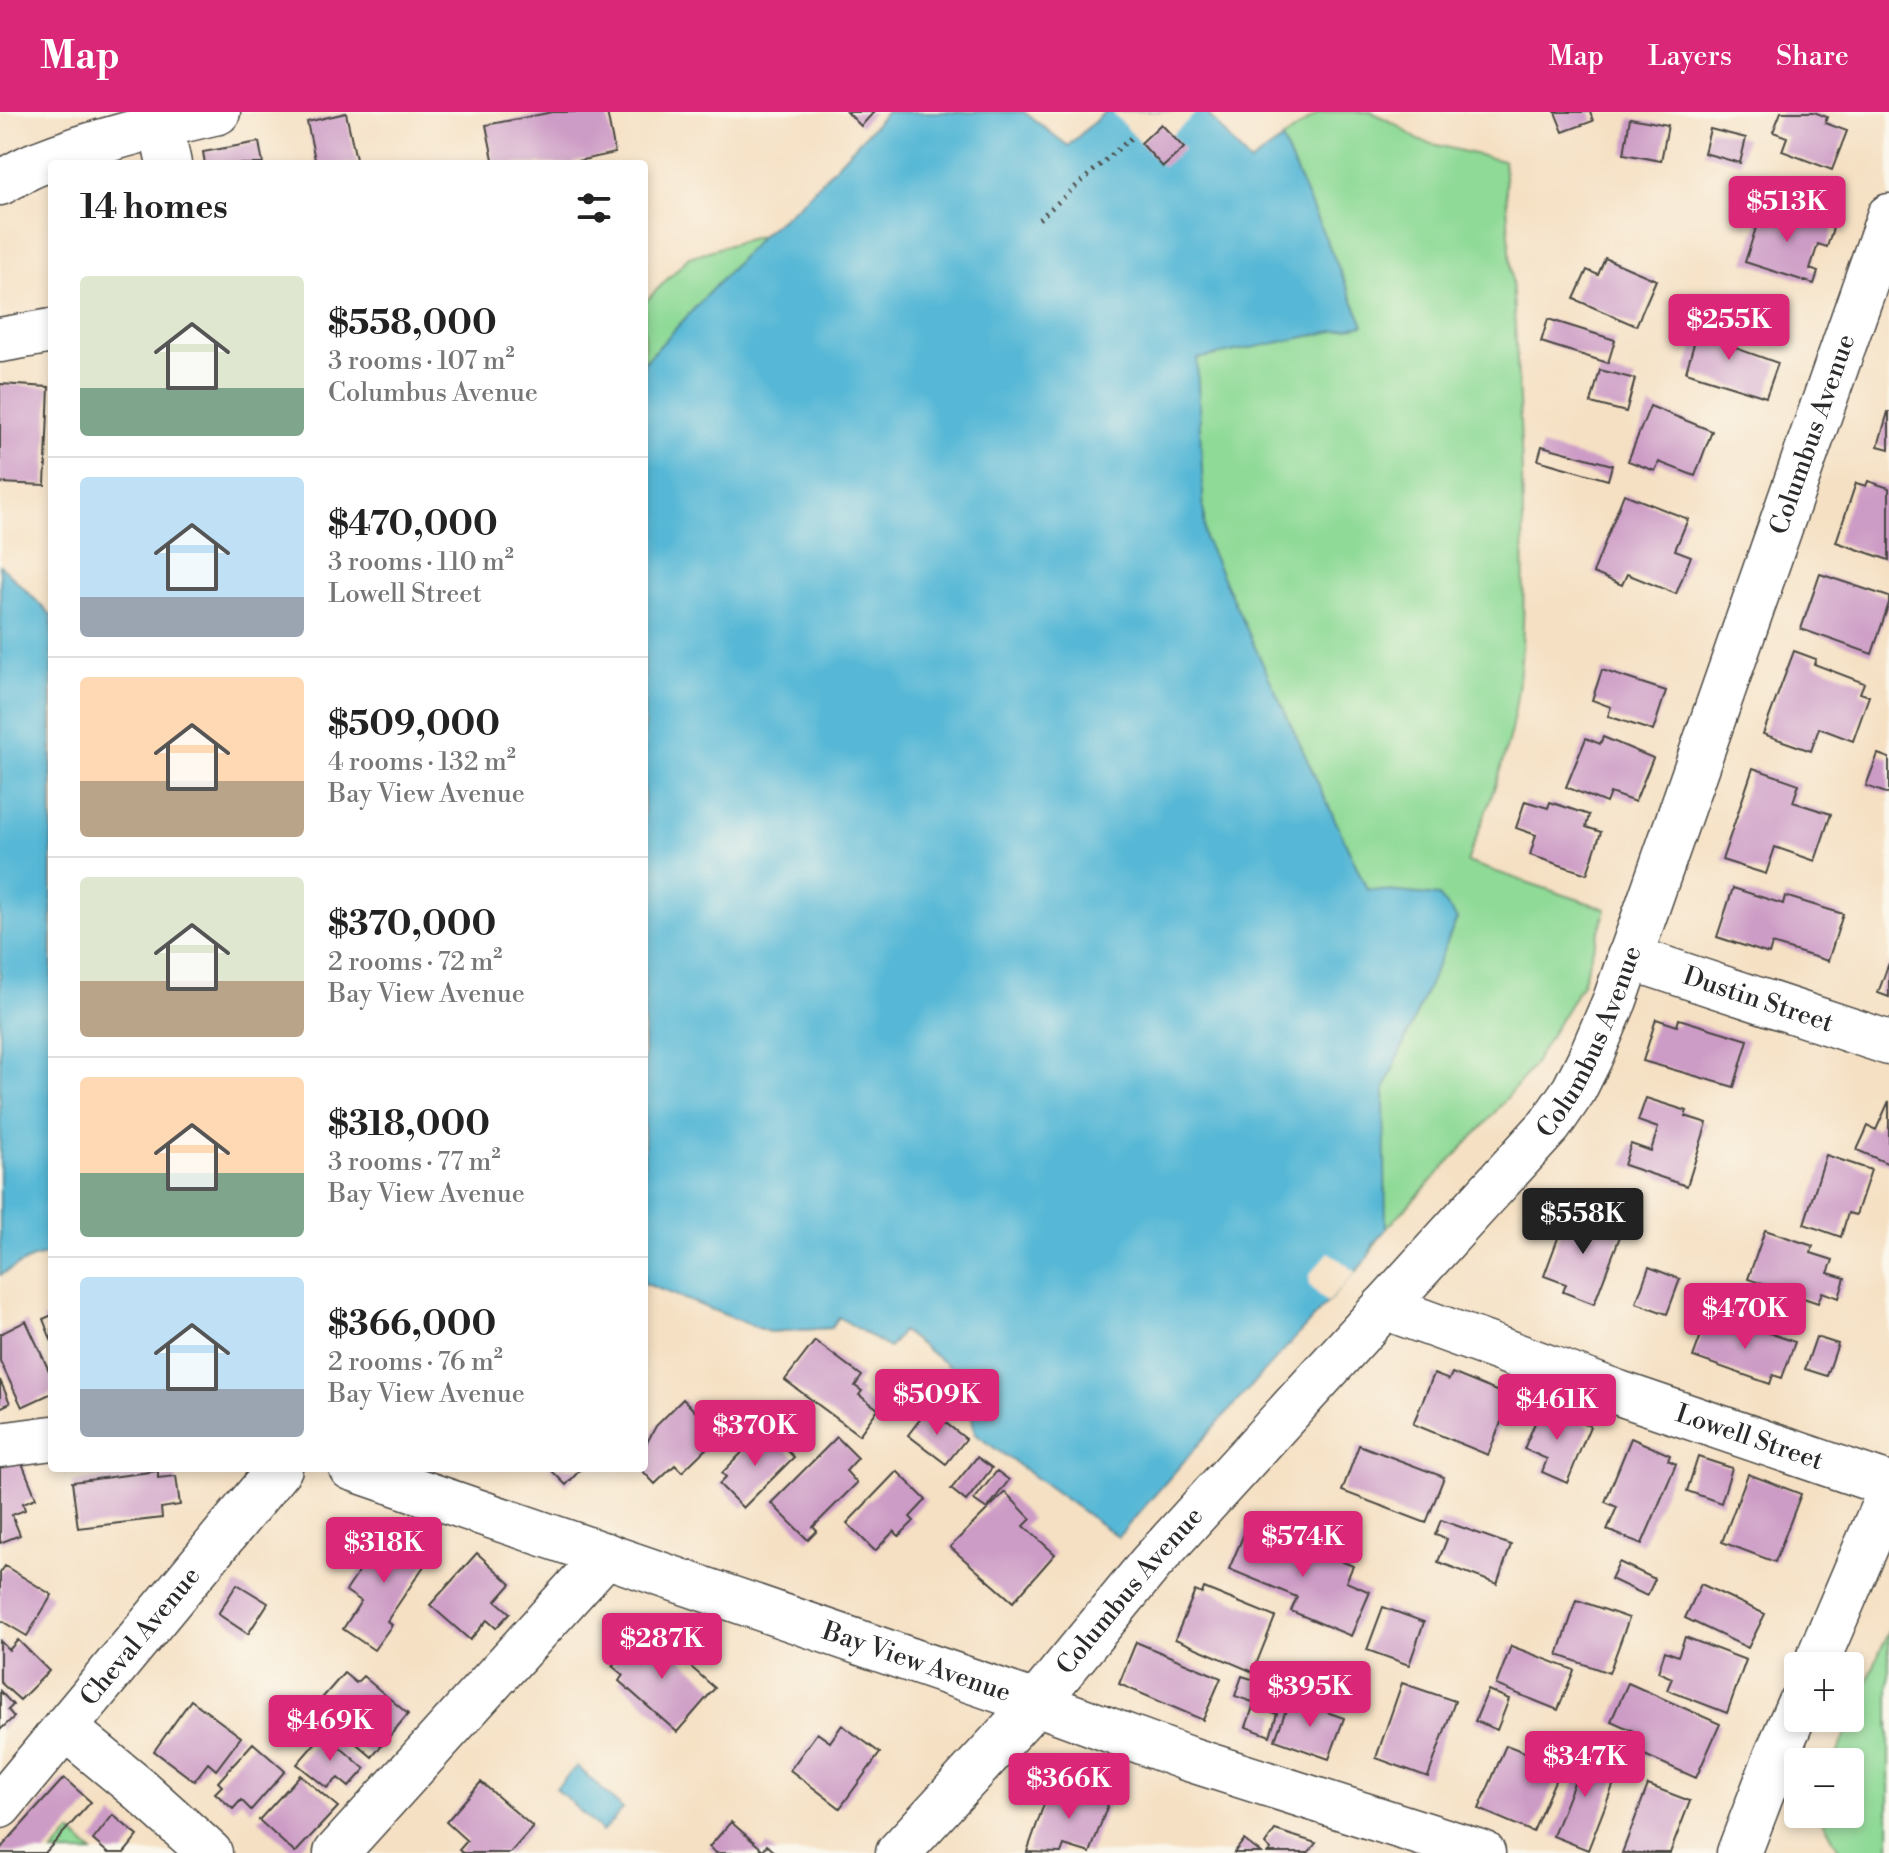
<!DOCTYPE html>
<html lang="en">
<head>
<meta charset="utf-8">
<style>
  :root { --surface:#fff; --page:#f6f6f6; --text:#222; --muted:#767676; --line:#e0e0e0; --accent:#db2777 }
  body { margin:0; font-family:"Libre Bodoni",serif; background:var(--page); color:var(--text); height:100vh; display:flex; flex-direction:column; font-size:30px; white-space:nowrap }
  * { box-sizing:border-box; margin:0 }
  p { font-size:26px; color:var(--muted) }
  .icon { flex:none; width:44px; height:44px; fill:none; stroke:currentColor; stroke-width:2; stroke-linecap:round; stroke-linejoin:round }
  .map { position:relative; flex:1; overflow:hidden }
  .panel { position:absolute; left:48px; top:48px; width:600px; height:1312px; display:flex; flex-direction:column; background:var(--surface); border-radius:8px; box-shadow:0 4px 12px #0003 }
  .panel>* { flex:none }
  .fabs { position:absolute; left:1784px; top:1540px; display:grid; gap:16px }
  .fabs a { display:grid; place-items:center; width:80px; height:80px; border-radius:8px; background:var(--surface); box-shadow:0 4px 12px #0003; font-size:40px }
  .price { position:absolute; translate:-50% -68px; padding:0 18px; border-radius:8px; background:var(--accent); color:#fff; font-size:26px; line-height:52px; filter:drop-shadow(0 2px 4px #0008) }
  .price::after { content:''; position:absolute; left:50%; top:48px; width:24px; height:18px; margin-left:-12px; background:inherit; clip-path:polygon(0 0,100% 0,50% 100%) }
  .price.active { background:#222; color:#fff }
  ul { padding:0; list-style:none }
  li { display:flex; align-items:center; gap:24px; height:200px; padding:0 32px }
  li+li { border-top:2px solid var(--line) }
  li span { display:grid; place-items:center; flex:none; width:224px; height:160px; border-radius:8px; color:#555 }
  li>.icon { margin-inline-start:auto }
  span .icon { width:96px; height:96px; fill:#fffc; stroke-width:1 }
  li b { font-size:34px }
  h2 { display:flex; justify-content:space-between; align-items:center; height:96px; padding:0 32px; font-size:34px }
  header { display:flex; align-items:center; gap:48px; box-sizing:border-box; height:112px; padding:0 40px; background:var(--accent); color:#fff }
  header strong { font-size:38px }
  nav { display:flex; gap:44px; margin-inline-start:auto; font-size:28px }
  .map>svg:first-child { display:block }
  .green { fill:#8fda97; stroke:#5d8261; stroke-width:2 }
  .water { fill:#57b8d6; stroke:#417280; stroke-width:2 }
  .pier { fill:#f5e0c3 }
  .building { fill:#cd9cc6 }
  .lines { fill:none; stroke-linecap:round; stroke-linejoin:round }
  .minor-casing { stroke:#494642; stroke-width:47 }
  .path { stroke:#494642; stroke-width:5; stroke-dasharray:2 6; stroke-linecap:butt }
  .minor { stroke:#fff; stroke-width:44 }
  .labels { text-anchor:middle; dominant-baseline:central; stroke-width:6; stroke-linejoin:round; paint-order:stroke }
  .street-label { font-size:26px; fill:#2b2b2b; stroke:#fbf7ec }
</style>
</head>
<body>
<header>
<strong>Map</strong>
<nav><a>Map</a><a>Layers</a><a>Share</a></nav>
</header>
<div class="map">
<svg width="1889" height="1741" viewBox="0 0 1889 1741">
  <rect width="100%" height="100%" fill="#fbf7ec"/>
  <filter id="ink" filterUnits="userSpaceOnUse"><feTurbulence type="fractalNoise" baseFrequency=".0125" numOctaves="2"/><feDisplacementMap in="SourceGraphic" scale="16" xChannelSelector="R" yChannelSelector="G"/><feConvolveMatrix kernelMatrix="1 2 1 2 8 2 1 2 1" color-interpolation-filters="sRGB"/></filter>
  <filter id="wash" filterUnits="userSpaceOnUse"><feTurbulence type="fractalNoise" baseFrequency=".006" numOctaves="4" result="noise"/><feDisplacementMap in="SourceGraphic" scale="32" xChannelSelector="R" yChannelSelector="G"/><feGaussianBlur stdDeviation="1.8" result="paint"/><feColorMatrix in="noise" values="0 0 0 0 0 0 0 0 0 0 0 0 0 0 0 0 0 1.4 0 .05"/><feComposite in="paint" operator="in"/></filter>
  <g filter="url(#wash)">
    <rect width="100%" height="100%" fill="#f5e0c3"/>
    <path class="green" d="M887,0h137l44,34 37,-34h101l44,51 70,-51h52l23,12 25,17 84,20c8,119 17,238 19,357 1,70 3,143 -12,212 -10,45 -28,89 -44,132l139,47 -24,74 -52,87 -45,54 -99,105c-12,14 -18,30 -30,43l-27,-20 -354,182 -4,-22 15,-18 -84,-63 -13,17 -50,-31 -8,11 -62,4 -125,-49v-980l45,-46 73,-22 40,-33z
      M1889,1518v223h-48l-20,-36v-3h29v-52h-16z
      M71,1720l22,21h-41z"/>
    <path class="water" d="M887,0h137l44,34 37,-34h101l44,51 32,-23 82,185 -167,34 8,180 162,350 72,7 18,23 -73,171 2,139 -12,14 -7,16 -154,169 -95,109 -143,-103 -4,-22 15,-18 -84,-63 -13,17 -50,-31 -8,11 -62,4 -125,-49v-920l118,-128 40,-33z
      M0,453l52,51v637l-22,6 -30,16z
      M577,1654l46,43 -21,23 -46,-44z"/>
    <path class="pier" d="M1112,0h85l-25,23 12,13 -21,19z
      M1329,1140l27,20 -29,31 -17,-17 -1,-11z"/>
    <g id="blocks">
      <path class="building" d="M553,0h54l8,41 -42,9 1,2h-80l-8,-39z
        M847,0h27l-13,14z
        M1555,0h35l3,9 -30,11z
        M1781,0h33l13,5 -2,6 22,8 -15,39 -50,-19 5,-14 -14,-5z
        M346,1l11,51h-41l-9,-42z
        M1630,6l38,7 -7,36 -37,-7z
        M1161,12l23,24 -21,19 -22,-24z
        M1710,17l36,9 -6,25 -36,-10z
        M259,30l4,22h-58l-2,-12z
        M1763,94l70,22 -6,19 -9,-3 -8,25 8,3 -4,12 -69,-22z
        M1605,146l51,22 -20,46 -62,-27 13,-29 11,5z
        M1548,207l67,21 -7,23 -67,-21z
        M1700,210l32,10 -5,13 51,18 -12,34 -80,-25z
        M1600,258l35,9 -9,33 -35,-9z
        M0,272l49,3 -4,98 -45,-2z
        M1650,294l62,25 -17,45 -36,-14 -4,9 -27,-10z
        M1888,300h1v37l-11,-3z
        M1542,334l70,19 -4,15 -70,-20z
        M1868,369l21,7v72l-53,-18 20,-59 10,3z
        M1624,382l64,25 -13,31 16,6 -15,38 -49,-20 -5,11 -29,-12z
        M1820,462l69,23v6l-17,51 -71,-25z
        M1794,539l22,8 -2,5 50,19 -4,10 9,3 -16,45 -34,-13 -8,23 -48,-17z
        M1602,558l64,21 -13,40 -45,-15 3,-9 -19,-7z
        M1603,625l50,21 -18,44 -25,-9 -4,10 -40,-16 20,-49 14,6z
        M1878,642l11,4v36l-23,-8z
        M1753,656l46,16 -6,18 38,12 -16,47 -40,-14 -9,27 -44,-14z
        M1525,689l23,7 2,-6 39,13 -3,12 15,5 -14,42 -57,-19 6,-20 -20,-7z
        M1733,776l50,16 2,-8 58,18 -15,47 -56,-17 -3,10 -52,-17z
        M1889,851v34l-11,-4z
        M1656,907l21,7 2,-7 69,21 -14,47 -91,-26z
        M1646,986l41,13 -2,5 22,7 -20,63 -63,-21 7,-21 20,7 7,-23 -20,-7z
        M1889,989v63l-32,-14 11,-24 8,4z
        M1826,1043l45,15 -15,45 -8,-2 -7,24 -37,-13z
        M1568,1099l54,20 -28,73 -31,-12 3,-8 -22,-8z
        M1765,1118l48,16 -2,7 22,7 -5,13 17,5 -6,20 -17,-6 -4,11 -70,-24z
        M1649,1155l31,12 -13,35 -31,-11z
        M52,1203v27l-9,-23z
        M1726,1206l69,24 -13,36 -9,-3 -3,9 -77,-27 11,-30 17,7z
        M26,1209l26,56v16l-30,14 -22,-46v-27z
        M1816,1225l22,7 -11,32 -22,-7z
        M815,1229l47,35 -7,10 7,5 -3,4 19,14 -19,26 -74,-55z
        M1452,1261l59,24 -23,58 -75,-31 21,-50 15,6z
        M0,1268l10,23 -10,5z
        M683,1287l36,37 -37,36 -7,-7 -20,19 -15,-16h4v-20l12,-22z
        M1542,1294l48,20 -23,57 -25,-11 5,-13 -23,-10z
        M928,1297l38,30 -20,25 -38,-29z
        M765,1317l29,28 -51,51 -24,-24 7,-7 -4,-4z
        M837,1325l21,21 -12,13 11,12 -44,44 4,4 -9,9 -37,-37z
        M1631,1326l39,17 -2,5 8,4 -34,80 -35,-14 10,-23 -12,-5z
        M1359,1333l85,32 -18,46 -84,-32z
        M977,1345l15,11 -26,33 -15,-12z
        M1698,1345l34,11 -11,35 -34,-12z
        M20,1346l16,40 -13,5 2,7 -13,5 8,20 -20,8v-76z
        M549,1356h33l-16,17z
        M158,1359v7l18,-2 4,29 -19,3 1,10 -84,10 -6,-46z
        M897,1359l29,29 -16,17 4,4 -15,15 -5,-5 -19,20 -28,-28z
        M997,1359l12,9 -22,29 -13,-9z
        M1748,1362l53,20 -26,68 -53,-20z
        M1005,1380l26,27 -7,7 31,28 -42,48 -63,-55z
        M1441,1408l70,25 -14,39 -59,-22 9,-23 -12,-4z
        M390,1414l42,28 -45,67 5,4 -18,25 -31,-21 18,-28 -15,-10z
        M1246,1417l18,8 3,-7 86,36 -7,16 24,10 -19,44 -60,-25 6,-14 -68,-28z
        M477,1441l34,31 -15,17 14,12 -14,15 -9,-8 -17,20 -40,-35z
        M1619,1450l36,17 -8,17 -36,-17z
        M5,1454l47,29 -25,41 -27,-16v-47z
        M237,1472l31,19 -20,31 -30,-20z
        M1701,1472l64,30 -17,34 -63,-30z
        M1204,1476l71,29 -22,55 -78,-33 20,-48 7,3z
        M1577,1488l52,18 -20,55 -51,-18z
        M1383,1495l41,15 -15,43 -42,-15z
        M642,1520l12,10 4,-4 57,50 -38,44 -58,-51 4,-6 -11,-9z
        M1685,1525l61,23 -19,53 -60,-23 5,-12 -14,-6 7,-21 13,5z
        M18,1528l31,31 -29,29 -20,-18v-41l9,9z
        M1136,1530l85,36 -18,42 -84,-36z
        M1511,1534l63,24 -16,40 -62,-25z
        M344,1561l12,10 7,-7 45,38 -36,43 -44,-38 -4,5 -14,-12z
        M1242,1564l29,9 -7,21 -29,-10z
        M1402,1571l53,18 -27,76 -52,-19z
        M1628,1571l92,41 -24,54 -65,-29 7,-16 -27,-12z
        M1488,1578l21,9 -12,31 -22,-9z
        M0,1579l13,14 -5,5 6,7 -14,13z
        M1290,1587l54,19 -15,41 -54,-19z
        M191,1588l50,37 -25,33 -8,-7 -14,18 -40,-30z
        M1253,1595l24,7 -7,22 -24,-9z
        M842,1613l38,28 -40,55 -50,-38 27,-37 13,9z
        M324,1621l41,36 -16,18 -11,-9 -11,10 -30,-24z
        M253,1631l32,28 -34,39 -10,-10 -8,9 -18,-16 7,-7 -4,-4z
        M1579,1632l29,12 -7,17 15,5 -28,72 -35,-14 26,-66 -8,-4z
        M1506,1633l34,13 5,-12 21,9 -33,77 -54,-23z
        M300,1663l38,32 -43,46 -36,-33z
        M64,1666l27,24 -46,51h-45v-4z
        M481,1670l52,45 -23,26h-47l-4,-3 8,-9 -21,-19z
        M1648,1673l42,16 -20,52h-48z
        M1050,1675l31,11 4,-11 26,9 -21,57 -26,-8 -3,8 -34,-1z
        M113,1703l25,21 -14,17h-16l-15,-13z
        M731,1710l32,28 4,-5 9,8h-60l-7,-6z
        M1275,1718l41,13 -8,10h-40l3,-3 -6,-6z
        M1244,1728l17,13h-27z"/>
    </g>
  </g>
  <g filter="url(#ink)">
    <use href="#blocks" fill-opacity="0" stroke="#494642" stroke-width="2"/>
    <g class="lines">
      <defs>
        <g id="minor">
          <path d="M161,13l8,39"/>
          <path d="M0,71c13,-7 25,-15 39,-20 58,-23 119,-37 179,-51"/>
          <path d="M0,228l52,-9"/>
          <path id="s1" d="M1629,845l260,86"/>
          <path id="s2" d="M1384,1195l235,86 270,92"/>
          <path d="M0,1333l52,-7"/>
          <path id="s3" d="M351,1356l685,235 150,55 297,95"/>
          <path d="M1815,1554l74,-173"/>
          <path d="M65,1616l74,61 71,64"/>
          <path id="s4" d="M0,1694l280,-338"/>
          <path d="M336,1741l270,-298"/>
          <path id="s5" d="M898,1741l138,-150 115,-140 399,-438 24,-35 16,-32 25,-58 274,-784"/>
          <path d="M1739,1741l38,-99 21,-48"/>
        </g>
      </defs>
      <use href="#minor" class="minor-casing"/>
      <path class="path" d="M1039,107l95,-84"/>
      <use href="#minor" class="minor"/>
    </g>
  </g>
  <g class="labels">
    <g class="street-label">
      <text stroke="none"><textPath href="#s5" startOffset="1718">Columbus Avenue</textPath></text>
      <text stroke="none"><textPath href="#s1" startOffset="136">Dustin Street</textPath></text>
      <text stroke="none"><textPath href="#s5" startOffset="1070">Columbus Avenue</textPath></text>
      <text stroke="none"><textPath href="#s2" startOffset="388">Lowell Street</textPath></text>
      <text stroke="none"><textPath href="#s5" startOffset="350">Columbus Avenue</textPath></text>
      <text stroke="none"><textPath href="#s4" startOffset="220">Cheval Avenue</textPath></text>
      <text stroke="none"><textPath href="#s3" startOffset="598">Bay View Avenue</textPath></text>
    </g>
  </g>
</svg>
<div class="fabs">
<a>+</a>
<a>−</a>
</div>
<b class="price" style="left:1787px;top:132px">$513K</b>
<b class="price" style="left:1729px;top:250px">$255K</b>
<b class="price active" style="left:1583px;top:1144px">$558K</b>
<b class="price" style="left:1745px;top:1239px">$470K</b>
<b class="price" style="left:937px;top:1325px">$509K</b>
<b class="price" style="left:1557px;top:1330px">$461K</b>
<b class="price" style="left:755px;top:1356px">$370K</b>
<b class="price" style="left:1303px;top:1467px">$574K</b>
<b class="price" style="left:384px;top:1473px">$318K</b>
<b class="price" style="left:662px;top:1569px">$287K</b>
<b class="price" style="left:1310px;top:1617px">$395K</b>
<b class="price" style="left:330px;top:1651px">$469K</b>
<b class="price" style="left:1585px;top:1687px">$347K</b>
<b class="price" style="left:1069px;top:1709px">$366K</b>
<section class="panel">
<h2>14 homes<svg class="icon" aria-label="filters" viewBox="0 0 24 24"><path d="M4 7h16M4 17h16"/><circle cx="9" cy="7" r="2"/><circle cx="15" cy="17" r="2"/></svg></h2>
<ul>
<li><span style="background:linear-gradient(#dfe7d0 70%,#7fa58c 0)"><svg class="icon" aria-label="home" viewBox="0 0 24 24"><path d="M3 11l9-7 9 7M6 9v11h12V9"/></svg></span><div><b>$558,000</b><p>3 rooms · 107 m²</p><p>Columbus Avenue</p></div></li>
<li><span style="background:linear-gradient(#bfe0f5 75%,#9aa5b1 0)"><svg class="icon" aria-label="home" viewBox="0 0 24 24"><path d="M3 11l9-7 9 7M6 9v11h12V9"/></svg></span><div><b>$470,000</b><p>3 rooms · 110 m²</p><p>Lowell Street</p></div></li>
<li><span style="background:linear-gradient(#ffd9b3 65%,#b9a48a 0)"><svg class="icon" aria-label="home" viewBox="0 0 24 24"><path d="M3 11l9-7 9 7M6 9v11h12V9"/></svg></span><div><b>$509,000</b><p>4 rooms · 132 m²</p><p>Bay View Avenue</p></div></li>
<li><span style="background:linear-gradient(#dfe7d0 65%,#b9a48a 0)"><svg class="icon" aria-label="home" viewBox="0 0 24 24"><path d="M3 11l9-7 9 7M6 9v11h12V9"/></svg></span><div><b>$370,000</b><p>2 rooms · 72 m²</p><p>Bay View Avenue</p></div></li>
<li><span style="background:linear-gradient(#ffd9b3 60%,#7fa58c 0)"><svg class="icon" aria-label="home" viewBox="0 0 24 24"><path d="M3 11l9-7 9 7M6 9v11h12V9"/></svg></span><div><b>$318,000</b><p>3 rooms · 77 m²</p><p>Bay View Avenue</p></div></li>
<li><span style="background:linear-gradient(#bfe0f5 70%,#9aa5b1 0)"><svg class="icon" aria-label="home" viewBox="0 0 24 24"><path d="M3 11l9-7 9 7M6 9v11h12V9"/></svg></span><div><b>$366,000</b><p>2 rooms · 76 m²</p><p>Bay View Avenue</p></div></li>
</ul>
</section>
</div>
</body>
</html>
